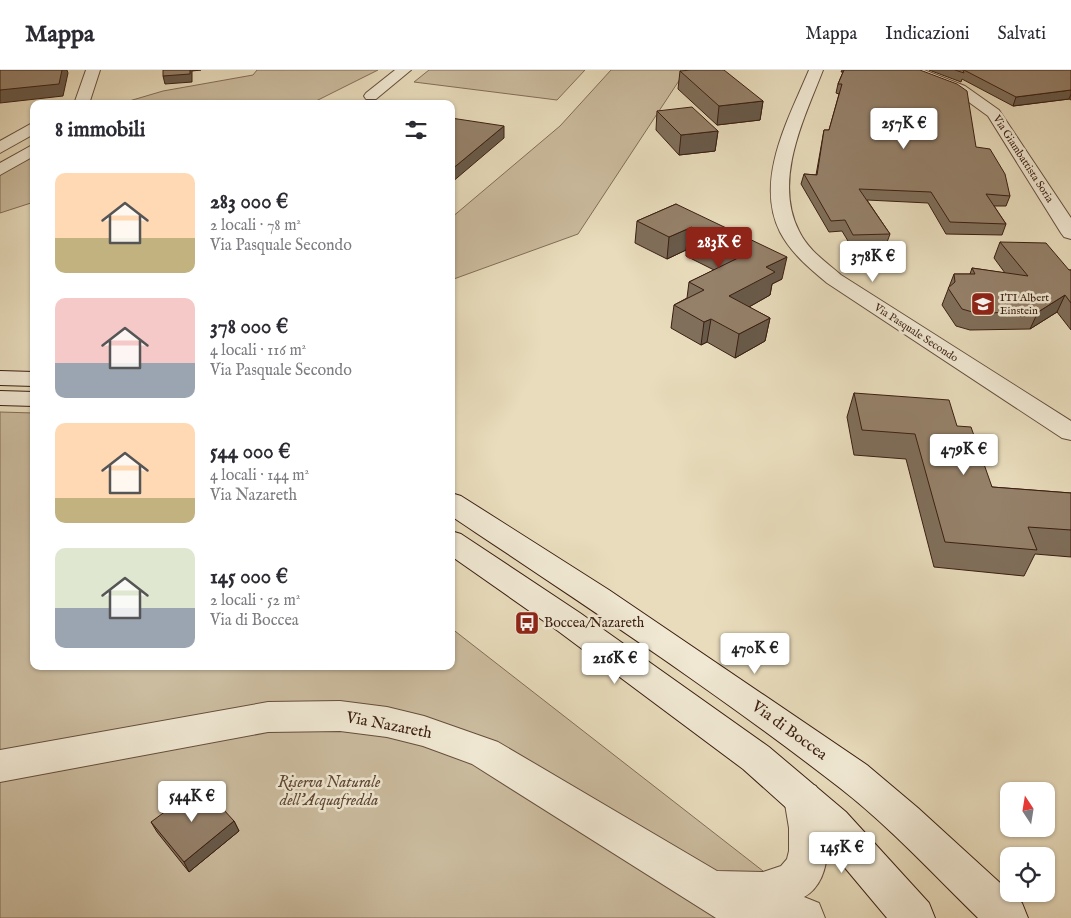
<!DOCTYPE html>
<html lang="it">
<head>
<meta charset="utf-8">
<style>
  :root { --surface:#fff; --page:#f7f7f7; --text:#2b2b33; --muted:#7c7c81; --line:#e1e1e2; --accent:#8f2418 }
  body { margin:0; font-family:"IM FELL English",serif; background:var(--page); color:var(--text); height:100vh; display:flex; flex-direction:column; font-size:19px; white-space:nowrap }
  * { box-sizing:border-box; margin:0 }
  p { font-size:16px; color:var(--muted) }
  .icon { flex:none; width:28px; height:28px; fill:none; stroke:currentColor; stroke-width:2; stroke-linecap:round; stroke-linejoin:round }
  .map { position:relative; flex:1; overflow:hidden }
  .side { position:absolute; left:30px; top:30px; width:425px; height:570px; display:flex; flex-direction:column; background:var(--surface); border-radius:10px; box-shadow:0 1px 4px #0004 }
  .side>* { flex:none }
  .needle { width:32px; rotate:348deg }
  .buttons { position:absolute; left:1000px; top:712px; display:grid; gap:10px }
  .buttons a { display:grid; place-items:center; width:55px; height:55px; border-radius:10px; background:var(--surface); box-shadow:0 1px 4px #0004; font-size:25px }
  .price { position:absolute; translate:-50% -42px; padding:0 11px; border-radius:5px; background:#fff; color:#222; font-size:16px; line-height:32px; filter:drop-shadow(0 1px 2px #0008) }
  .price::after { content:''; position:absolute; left:50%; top:30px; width:15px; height:11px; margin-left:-8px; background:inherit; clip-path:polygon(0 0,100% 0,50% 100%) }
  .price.on { background:var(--accent); color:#fff }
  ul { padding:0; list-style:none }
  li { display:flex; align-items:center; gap:15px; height:125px; padding:0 25px }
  li span { display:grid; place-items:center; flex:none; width:140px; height:100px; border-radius:10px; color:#555 }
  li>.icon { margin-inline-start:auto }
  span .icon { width:60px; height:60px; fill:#fffc; stroke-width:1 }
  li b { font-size:21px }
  h2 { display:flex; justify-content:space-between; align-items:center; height:60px; padding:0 25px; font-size:21px }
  header { display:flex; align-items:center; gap:30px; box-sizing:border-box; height:70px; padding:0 25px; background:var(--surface); border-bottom:1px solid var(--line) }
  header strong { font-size:24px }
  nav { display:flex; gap:28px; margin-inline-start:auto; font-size:18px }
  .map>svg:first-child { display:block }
  .green { fill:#cbbc9f; stroke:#836d58 }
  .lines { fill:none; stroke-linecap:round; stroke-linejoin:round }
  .minor-casing { stroke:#664e3c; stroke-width:2 }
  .tertiary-casing { stroke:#664e3c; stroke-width:2 }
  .secondary-casing { stroke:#3b1e11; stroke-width:2 }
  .minor { fill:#f0e8d3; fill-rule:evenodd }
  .tertiary { fill:#f0e8d3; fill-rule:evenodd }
  .secondary { fill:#f0e8d3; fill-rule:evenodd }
  .wall { fill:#806f5b; stroke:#3b1e11 }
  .shaded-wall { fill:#685a4a; stroke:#3b1e11 }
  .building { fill:#95816a; stroke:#3b1e11 }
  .labels { text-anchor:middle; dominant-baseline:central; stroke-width:5; stroke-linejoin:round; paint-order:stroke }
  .far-street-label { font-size:11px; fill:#3b1e11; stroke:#f0e8d3 }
  .far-poi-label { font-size:11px; fill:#3b1e11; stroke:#f0e8d3; text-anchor:start }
  .poi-label { font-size:14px; fill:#3b1e11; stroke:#f0e8d3; text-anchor:start }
  .near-street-label { font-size:16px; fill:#3b1e11; stroke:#f0e8d3 }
  .near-park-label { font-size:16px; font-style:italic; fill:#5f4634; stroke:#f0e8d3 }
</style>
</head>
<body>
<header>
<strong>Mappa</strong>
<nav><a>Mappa</a><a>Indicazioni</a><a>Salvati</a></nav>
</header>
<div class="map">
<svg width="1071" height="848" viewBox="0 0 1071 848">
  <rect width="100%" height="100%" fill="#e8dcbc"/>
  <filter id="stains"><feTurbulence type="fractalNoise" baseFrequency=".004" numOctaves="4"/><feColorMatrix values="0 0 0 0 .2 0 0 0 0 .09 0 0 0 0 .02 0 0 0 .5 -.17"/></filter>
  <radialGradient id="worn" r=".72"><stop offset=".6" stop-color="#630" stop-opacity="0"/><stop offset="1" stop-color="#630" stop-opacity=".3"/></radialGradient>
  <path class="green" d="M257,0h121l-68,34h-191l44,-13 90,-16z
    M429,0h156l-28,30 -143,-18z
    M611,0h75l-108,164 -127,46v-62l109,-92z
    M34,85v47l-34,11v-38z
    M0,342l34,1v253h417v-38l312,243 48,47h-811z"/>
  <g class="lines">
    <defs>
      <path id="minor" d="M86,0h14l-11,34h-15z
        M395,0h16l-35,29h-10l-2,-3 2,-3z
        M905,0h19l41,16 34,24 72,108v21l-7,-2 -3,-4 -73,-117 -33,-24 -48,-19z
        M34,52v12l-34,19v-12z
        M34,74v12l-34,19v-12z"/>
      <path id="tertiary" d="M809,0h14c-19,49 -50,110 -24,161 9,19 27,31 42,44l230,146v19l-9,-2 -235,-155c-18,-15 -36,-30 -47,-51 -26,-52 9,-114 29,-162z
        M340,631l47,6 37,9 74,26 219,129 46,1 18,-6 6,-7 2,-8v-23l-5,-30 6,-12 13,-5 13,5c13,29 22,92 -12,111l15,6 6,15h-109l-244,-154 -49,-18 -36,-9 -47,-6 -72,1 -268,50v-32l268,-48z"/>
      <path id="secondary" d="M0,301l34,1v14l-34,-1z
        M0,321l34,1v14l-34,-1z
        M451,423l10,3 148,94 258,175 51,43 104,95 6,15h-50c-45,-44 -89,-92 -138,-130 -125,-97 -257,-184 -389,-272z
        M451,461l10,3 119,79 189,134 77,65 83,91 6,15h-48l-67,-80 -77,-69 -185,-138 -107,-75z"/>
    </defs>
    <use href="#minor" class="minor-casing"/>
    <use href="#tertiary" class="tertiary-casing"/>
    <use href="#secondary" class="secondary-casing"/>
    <use href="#minor" class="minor"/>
    <use href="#tertiary" class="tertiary"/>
    <use href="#secondary" class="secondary"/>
  </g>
  <path class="wall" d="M842,0h78l90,126 -4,10h-12l12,18 -4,11 -56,-1 -18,-31 -61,-3 23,34 -4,11 -35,1 -9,-15 -13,1 -28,-48 3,-10 12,1 8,-45h5l10,-36 -3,-1 2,-9 5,-12h-2z
    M929,0h142v30l-2,-1 -56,7 -51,-27 -1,3z
    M680,1l83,30 -3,19 -43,5 -39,-36z
    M657,41l61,20 -3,20 -36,4 -23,-25z
    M676,134l106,75 -10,5 -2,11 -21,12 21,11 -5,23 -30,17 -28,-16 -6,3 -30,-17 3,-23 13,-7 2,-16 25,-12 -28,-14v-6l-19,9 -32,-16 2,-22z
    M1000,172l69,28h2v60l-14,-18 -27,17 -60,1 -14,-4 -14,-21 12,-31h16l2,-6 33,5 -11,-15z
    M854,323l103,33 35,61 79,6v64l-36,-3 -11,22 -90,-9 -28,-108 -52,-4 -7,-38z
    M234,751l5,10 -50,41 -32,-40 -6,-10z"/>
  <path class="shaded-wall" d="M62,0h5l1,3 -5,23 -63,7v-13z
    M190,0h11l-9,1v11l-27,2 -2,-8z
    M1071,20v4l-2,5 -56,7 3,-9z
    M763,31l-3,19 -43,5 2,-19z
    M504,56v12l-53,45v-13z
    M718,61l-3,20 -36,4 2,-20z
    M692,157l-4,7 -2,16 -19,9 2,-22z
    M787,187l-5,22 -10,5 -2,11 -44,25 3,-24 37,-29z
    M1065,225l-8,17 -27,17 8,-17z
    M770,248l-5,23 -30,17 4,-24z
    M711,249l-4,23 -6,3 3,-23z
    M234,751l5,10 -50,41 -5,-10z"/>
  <path class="building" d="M0,0h62l-3,14 -59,6z
    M163,0h27v4l-27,2z
    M691,0h33l39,31 -44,5 -39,-35z
    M844,0h76l37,14 10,7 9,56 14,2 15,25 5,22 -24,-2 20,30 -56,-2 -19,-30 -72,-3 31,45 -37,1 -8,-15 -14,1 -27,-47 13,1 7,-45h5l13,-46h-4z
    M955,0h8l1,3z
    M964,0h107v20l-55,7z
    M692,37l26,24 -37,4 -24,-24z
    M451,48l53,8 -53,44z
    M676,134l111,53 -21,10 9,5 -46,24 41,22 -31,16 -28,-15 -7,3 -30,-17 30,-15 -15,-8 49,-24 -50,-24 4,-7 -23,10 -32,-16z
    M1000,172l46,1 23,27h2v33l-6,-8 -27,17 -62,1 -14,-4 -14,-21 7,-6 -1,-8h21l-3,-6 56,8z
    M854,323l95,7 8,26 14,1 21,60 79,6v37l-43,-3 9,23 -92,-8 -30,-108 -53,-4z
    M201,715l33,36 -50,41 -33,-40z"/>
  <defs>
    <symbol id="school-square" viewBox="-11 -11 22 22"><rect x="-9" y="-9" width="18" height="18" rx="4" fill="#8f2418" stroke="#f0e8d3"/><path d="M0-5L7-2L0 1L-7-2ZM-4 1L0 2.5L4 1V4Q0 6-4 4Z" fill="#fff"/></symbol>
    <symbol id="bus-square" viewBox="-11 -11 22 22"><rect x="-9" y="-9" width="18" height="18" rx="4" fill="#8f2418" stroke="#f0e8d3"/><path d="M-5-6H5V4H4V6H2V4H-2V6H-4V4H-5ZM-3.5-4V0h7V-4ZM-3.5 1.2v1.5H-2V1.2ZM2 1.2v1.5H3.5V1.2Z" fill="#fff"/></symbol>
  </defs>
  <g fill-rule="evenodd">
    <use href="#school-square" x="969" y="220" width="28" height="28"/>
    <use href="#bus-square" x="513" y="539" width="28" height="28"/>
  </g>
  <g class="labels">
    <g class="far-street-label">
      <text transform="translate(1023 89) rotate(57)">Via Giambattista Soria</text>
      <text transform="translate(916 263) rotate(33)">Via Pasquale Secondo</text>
    </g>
    <g class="far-poi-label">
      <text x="1000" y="228">ITI Albert<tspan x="1000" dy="13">Einstein</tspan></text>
    </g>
    <g class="poi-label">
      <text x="544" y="553">Boccea/Nazareth</text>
    </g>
    <g class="near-street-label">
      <text transform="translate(389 656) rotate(11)">Via Nazareth</text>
      <text transform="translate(789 661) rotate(36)">Via di Boccea</text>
    </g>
    <g class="near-park-label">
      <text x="329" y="713">Riserva Naturale<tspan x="329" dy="18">dell'Acquafredda</tspan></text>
    </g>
  </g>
  <rect width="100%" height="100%" filter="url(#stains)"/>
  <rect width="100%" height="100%" fill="url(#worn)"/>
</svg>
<div class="buttons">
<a><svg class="needle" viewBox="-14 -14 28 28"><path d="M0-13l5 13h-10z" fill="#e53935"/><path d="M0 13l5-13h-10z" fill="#7c7c81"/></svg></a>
<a><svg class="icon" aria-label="locate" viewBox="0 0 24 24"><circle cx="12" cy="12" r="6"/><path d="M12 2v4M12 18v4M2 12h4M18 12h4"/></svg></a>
</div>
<b class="price" style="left:904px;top:80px">257K €</b>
<b class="price on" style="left:719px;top:199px">283K €</b>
<b class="price" style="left:873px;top:213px">378K €</b>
<b class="price" style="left:964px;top:406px">479K €</b>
<b class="price" style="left:755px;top:605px">470K €</b>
<b class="price" style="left:615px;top:615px">216K €</b>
<b class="price" style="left:192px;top:753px">544K €</b>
<b class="price" style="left:842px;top:804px">145K €</b>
<section class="side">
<h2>8 immobili<svg class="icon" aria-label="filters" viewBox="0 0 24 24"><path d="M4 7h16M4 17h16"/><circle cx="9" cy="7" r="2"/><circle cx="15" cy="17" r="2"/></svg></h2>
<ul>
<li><span style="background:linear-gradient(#ffd9b3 65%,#c2b280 0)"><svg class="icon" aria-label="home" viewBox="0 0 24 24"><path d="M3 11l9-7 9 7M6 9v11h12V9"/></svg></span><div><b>283 000 €</b><p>2 locali · 78 m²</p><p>Via Pasquale Secondo</p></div></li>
<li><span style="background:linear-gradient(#f6c9c9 65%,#9aa5b1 0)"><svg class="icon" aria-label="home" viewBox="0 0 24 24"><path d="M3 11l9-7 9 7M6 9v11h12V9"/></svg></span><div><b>378 000 €</b><p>4 locali · 116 m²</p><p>Via Pasquale Secondo</p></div></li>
<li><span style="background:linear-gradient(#ffd9b3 75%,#c2b280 0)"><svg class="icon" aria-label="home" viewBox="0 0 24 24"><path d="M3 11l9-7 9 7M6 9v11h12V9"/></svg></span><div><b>544 000 €</b><p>4 locali · 144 m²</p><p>Via Nazareth</p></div></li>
<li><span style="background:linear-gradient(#dfe7d0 60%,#9aa5b1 0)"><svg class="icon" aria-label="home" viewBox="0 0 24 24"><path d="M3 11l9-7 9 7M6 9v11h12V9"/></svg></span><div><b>145 000 €</b><p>2 locali · 52 m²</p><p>Via di Boccea</p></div></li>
</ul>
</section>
</div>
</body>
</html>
